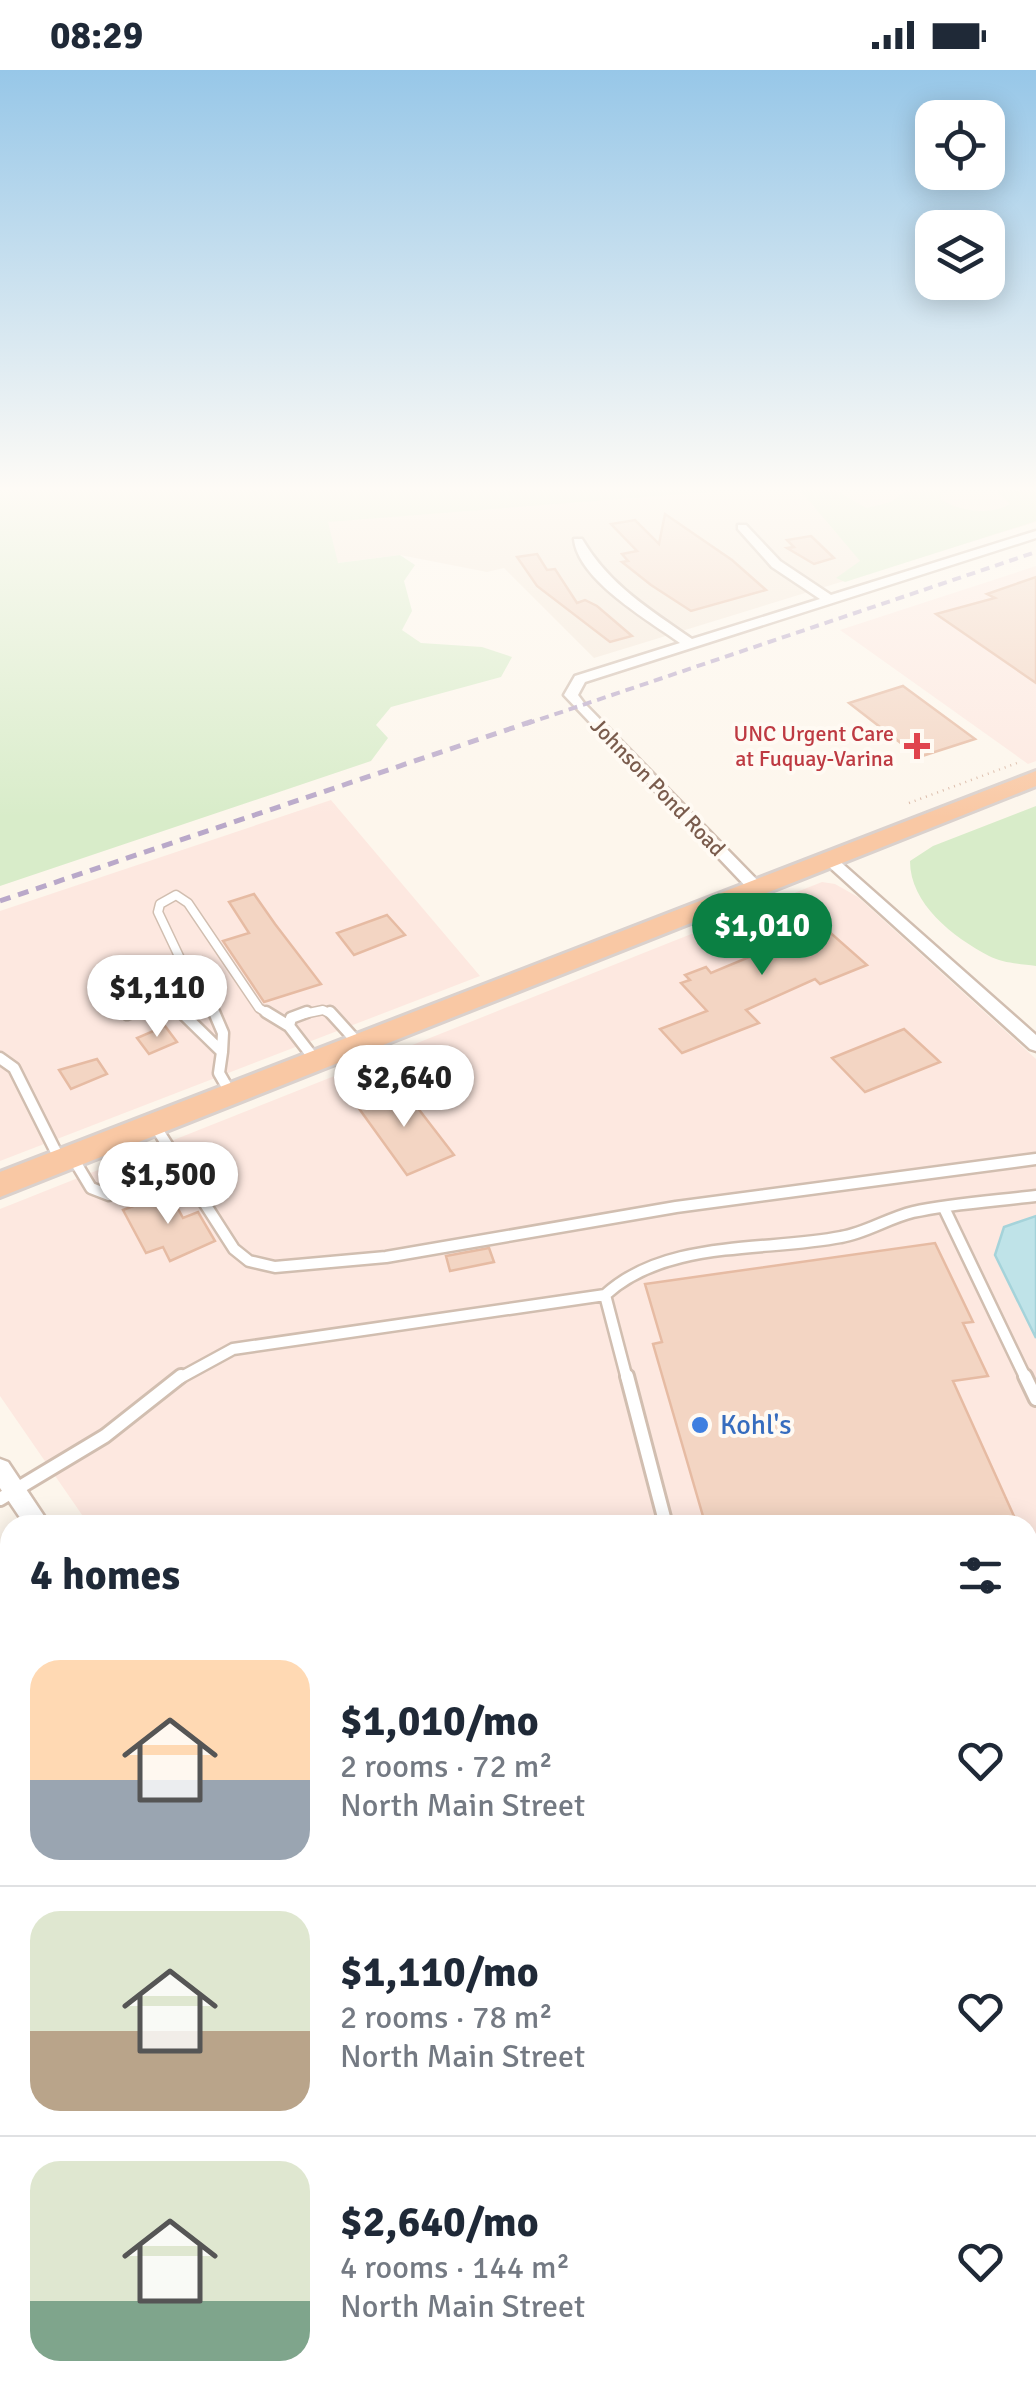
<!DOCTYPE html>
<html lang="en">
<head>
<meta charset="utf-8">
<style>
  :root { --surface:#fff; --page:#f6f6f7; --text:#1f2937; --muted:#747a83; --line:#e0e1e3; --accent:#0b8043 }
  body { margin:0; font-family:Signika,sans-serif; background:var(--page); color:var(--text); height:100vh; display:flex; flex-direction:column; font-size:38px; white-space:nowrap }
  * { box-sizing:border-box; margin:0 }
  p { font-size:32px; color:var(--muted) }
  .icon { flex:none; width:55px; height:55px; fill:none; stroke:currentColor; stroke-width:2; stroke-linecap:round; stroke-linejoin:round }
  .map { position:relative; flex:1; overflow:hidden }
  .sheet { position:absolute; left:0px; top:1445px; width:1038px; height:892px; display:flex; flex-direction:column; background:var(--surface); border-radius:30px 30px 0 0; box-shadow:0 5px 25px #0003 }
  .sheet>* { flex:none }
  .fabs { position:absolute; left:915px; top:30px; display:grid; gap:20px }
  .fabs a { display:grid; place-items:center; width:90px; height:90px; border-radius:20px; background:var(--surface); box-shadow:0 5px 25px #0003; font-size:50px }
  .price { position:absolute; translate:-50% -85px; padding:0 22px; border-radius:35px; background:#fff; color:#222; font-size:32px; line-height:65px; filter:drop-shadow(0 2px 5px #0008) }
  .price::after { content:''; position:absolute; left:50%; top:60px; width:30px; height:22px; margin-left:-15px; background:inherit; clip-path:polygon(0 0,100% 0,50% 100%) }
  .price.on { background:var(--accent); color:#fff }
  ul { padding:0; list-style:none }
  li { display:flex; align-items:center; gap:30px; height:250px; padding:0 30px }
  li+li { border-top:2px solid var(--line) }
  li span { display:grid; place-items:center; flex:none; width:280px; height:200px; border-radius:30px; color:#555 }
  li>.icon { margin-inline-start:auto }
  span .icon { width:120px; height:120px; fill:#fffc; stroke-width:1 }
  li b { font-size:42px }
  h2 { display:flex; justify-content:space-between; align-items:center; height:120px; padding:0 30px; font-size:42px }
  .status { display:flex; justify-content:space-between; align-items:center; height:70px; padding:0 50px; background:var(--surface); direction:ltr }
  .status svg { height:28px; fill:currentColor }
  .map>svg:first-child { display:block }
  .residential { fill:#f5e8da }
  .commercial { fill:#fde8e0 }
  .green { fill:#d8ecc9 }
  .water { fill:#bfe3e8; stroke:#a5d3da; stroke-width:2.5 }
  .building { fill:#f3d5c3; stroke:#e6bba3; stroke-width:2.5 }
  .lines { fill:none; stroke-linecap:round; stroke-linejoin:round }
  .service-far3-casing { stroke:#d1beb0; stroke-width:11 }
  .service-far2-casing { stroke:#d1beb0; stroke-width:15 }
  .service-far1-casing { stroke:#d1beb0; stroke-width:18 }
  .service-casing { stroke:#d1beb0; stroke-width:20 }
  .minor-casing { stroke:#d1beb0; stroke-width:5 }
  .trunk-casing { stroke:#dad1cd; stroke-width:6 }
  .path { stroke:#d9b8a5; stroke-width:2.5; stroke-dasharray:1 5; stroke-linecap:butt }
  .service-far3 { stroke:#fff; stroke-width:8 }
  .service-far2 { stroke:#fff; stroke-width:10 }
  .service-far1 { stroke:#fff; stroke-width:12 }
  .service { stroke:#fff; stroke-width:15 }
  .minor { fill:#fff; fill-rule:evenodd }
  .trunk { fill:#f9c8a4; fill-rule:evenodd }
  .rail-far1 { stroke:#b9a8c9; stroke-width:4; stroke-dasharray:9 6; stroke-linecap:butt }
  .rail { stroke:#b9a8c9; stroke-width:5; stroke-dasharray:11 8; stroke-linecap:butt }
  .health-dot { fill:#e0444e; stroke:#fffaf3; stroke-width:4 }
  .shop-dot { fill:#3f7fe0; stroke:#fffaf3; stroke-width:4 }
  .labels { text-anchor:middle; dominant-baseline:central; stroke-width:8; stroke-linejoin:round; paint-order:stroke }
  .far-health-label { font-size:22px; fill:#be3a42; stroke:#fffaf3; text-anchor:end }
  .far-street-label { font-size:22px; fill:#7a5c4d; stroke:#fffaf3 }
  .shop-label { font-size:28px; fill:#366cbe; stroke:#fffaf3; text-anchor:start }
</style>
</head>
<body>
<div class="status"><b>08:29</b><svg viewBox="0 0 49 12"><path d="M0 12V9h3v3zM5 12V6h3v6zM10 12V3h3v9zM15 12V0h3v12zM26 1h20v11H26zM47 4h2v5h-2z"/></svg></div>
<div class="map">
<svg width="1036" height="2336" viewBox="0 0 1036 2336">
  <rect width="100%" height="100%" fill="#fdf6ec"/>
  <path class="residential" d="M266,420h770v32l-442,136 -90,-90 -17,4 -87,-17 -63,8z"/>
  <path class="commercial" d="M1036,496v195l-8,3 -188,-134z
    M331,730l149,176 -480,185v-250z
    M822,812l13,2 23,13 178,162v1183l-8,2v-719h-939l-89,-129v-187z"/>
  <path class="green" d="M0,420h735l-407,32 10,41 62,-8 15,10 -11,16 8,30 -10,19 19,13 61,4 30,10 -11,20 -110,30 -15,18 12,13 -17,23 -371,125z
    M800,420h36l30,18 25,-6 16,-12h33l1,10c20,11 49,16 69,4l-15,-14 41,1v30l-191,61 -9,-4 24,-17z
    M1036,736v160c-15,-2 -34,-3 -47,-10 -36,-19 -79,-52 -79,-95l23,-15z
    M1036,2023v313h-778l2,-8h768v-304z"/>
  <path class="water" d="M1036,1146v122l-41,-83 9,-28z"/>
  <path class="building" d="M665,444l67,46 34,30 -75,21 -40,-26 -29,-23 6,-1 -6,-7 15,-3 -26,-27 24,-4 24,24z
    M811,466l23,22 -20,6 -27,-16 7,-1 -7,-7z
    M537,484l10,16 8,-1 22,34 8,-3 12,6 35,30 -22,6 -73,-56 -20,-29z
    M1036,507v106l-100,-69 59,-16 -8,-4z
    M903,616l72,53 -56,18 -70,-54z
    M254,824l21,30 46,60 -57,18 -41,-61 26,-8 -20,-31z
    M800,836l67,59 -47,19 -5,-5 -69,31 13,13 -77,30 -22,-24 47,-18 -26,-28 9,-3 -5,-5 21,-8 5,6 67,-28 -24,-22z
    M387,845l18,20 -51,20 -17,-22z
    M165,956l12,16 -28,12 -12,-16z
    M904,959l36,33 -75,30 -33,-34z
    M97,989l10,15 -36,15 -12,-19z
    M400,1015l54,70 -47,20 -52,-72z
    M169,1122l14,26 15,-6 17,29 -45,20 -7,-14 -17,6 -23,-43z
    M935,1173l38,79 -10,1 25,53 -35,5 65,144 -313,-2 -52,-179 9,-2 -17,-58z
    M489,1178l5,14 -44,9 -4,-15z"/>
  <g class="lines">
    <defs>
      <path id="service-far3" d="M195,920l-37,-78 2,-8 16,-9 12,8 71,105 11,7
        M168,930l27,-10 21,25
        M127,944l41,-14 15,15
        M299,945l24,-5 10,5"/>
      <path id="service-far2" d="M181,942l41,40 -3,21 12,21
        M214,942l9,21 -1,19
        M266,942l23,14 27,35
        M330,942l28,31
        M127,944l5,-2
        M289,956l2,-8 16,-6
        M0,988l14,10 47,94
        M155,1056l79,123 15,12 26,6 111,-10 290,-50 360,-48
        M73,1088l18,30 18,7 72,-27
        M945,1140l81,169
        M178,1309l55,-30 372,-54
        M627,1309l-22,-84c61,-56 159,-43 236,-58 25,-4 47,-19 72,-25 41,-9 82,-11 123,-16"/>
      <path id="service-far1" d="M627,1306l39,149
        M1025,1306l11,23
        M0,1429l105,-63 76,-60"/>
      <path id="service" d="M1028,1954l8,-2"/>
      <path id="minor" d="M738,455h8l34,36 51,34 205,-64v7l-451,144 -7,13 6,8 180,184 2,3 -8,5 -6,-2 -188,-198 11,-19 105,-33c-32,-23 -102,-63 -106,-104h8c27,46 67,70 110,100l128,-40 -48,-32 -34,-38z
        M831,786l5,2 200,177v16l-6,-2 -204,-185v-6z
        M0,1389l8,3 42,63h-25l-25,-37z
        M10,1750v28l-10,2v-28z
        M166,2328h34l-1,8h-34z"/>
      <path id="trunk" d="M1036,701v15l-1036,411v-25z"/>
    </defs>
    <use href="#service-far3" class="service-far3-casing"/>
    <use href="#service-far2" class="service-far2-casing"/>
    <use href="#service-far1" class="service-far1-casing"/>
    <use href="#service" class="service-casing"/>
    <use href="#minor" class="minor-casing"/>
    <use href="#trunk" class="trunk-casing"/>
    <path class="path" d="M909,733l108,-40"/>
    <use href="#service-far3" class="service-far3"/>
    <use href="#service-far2" class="service-far2"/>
    <use href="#service-far1" class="service-far1"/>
    <use href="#service" class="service"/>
    <use href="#minor" class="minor"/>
    <use href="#trunk" class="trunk"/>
    <path class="rail-far1" d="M526,654l510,-172"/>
    <path class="rail" d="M0,831l533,-180"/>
  </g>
  <linearGradient id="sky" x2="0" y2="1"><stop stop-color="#97c7e8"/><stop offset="0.56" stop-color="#fefbf6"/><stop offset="1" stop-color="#fefbf6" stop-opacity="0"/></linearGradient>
  <rect width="1036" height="748" fill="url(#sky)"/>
  <path class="health-dot" d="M912 661h10v10h10v10h-10v10h-10v-10h-10v-10h10z"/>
  <circle class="shop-dot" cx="700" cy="1355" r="10"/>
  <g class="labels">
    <g class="far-health-label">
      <text x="894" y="663">UNC Urgent Care<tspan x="894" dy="25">at Fuquay-Varina</tspan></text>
    </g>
    <g class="far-street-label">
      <text transform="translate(658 717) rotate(46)">Johnson Pond Road</text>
    </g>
    <g class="shop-label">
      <text x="720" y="1355">Kohl's</text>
    </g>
  </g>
</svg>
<div class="fabs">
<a><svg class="icon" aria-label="locate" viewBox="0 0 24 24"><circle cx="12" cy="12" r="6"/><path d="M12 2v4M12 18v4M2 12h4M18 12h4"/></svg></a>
<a><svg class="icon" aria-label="layers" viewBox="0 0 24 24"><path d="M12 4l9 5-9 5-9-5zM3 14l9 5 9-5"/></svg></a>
</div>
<b class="price on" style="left:762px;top:908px">$1,010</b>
<b class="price" style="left:157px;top:970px">$1,110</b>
<b class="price" style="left:404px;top:1060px">$2,640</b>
<b class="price" style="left:168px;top:1157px">$1,500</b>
<section class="sheet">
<h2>4 homes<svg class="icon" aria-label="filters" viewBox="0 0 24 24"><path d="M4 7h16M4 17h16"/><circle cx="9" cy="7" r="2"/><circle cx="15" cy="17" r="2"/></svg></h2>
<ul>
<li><span style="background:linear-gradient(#ffd9b3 60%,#9aa5b1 0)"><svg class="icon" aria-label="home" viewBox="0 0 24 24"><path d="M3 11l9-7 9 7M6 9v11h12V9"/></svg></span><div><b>$1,010/mo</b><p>2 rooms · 72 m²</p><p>North Main Street</p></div><svg class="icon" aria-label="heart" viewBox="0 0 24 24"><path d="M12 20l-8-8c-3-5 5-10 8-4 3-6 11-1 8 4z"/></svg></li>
<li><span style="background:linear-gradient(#dfe7d0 60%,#b9a48a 0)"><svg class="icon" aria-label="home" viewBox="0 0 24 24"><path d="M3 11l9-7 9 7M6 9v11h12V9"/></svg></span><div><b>$1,110/mo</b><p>2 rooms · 78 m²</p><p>North Main Street</p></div><svg class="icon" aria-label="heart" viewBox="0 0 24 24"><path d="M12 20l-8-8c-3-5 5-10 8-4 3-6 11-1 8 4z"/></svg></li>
<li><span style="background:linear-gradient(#dfe7d0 70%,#7fa58c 0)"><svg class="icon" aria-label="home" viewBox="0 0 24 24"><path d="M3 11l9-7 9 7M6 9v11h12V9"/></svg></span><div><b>$2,640/mo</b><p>4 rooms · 144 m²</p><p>North Main Street</p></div><svg class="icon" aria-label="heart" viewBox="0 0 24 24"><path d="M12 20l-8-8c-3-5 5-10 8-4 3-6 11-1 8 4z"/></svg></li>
</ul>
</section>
</div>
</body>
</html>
